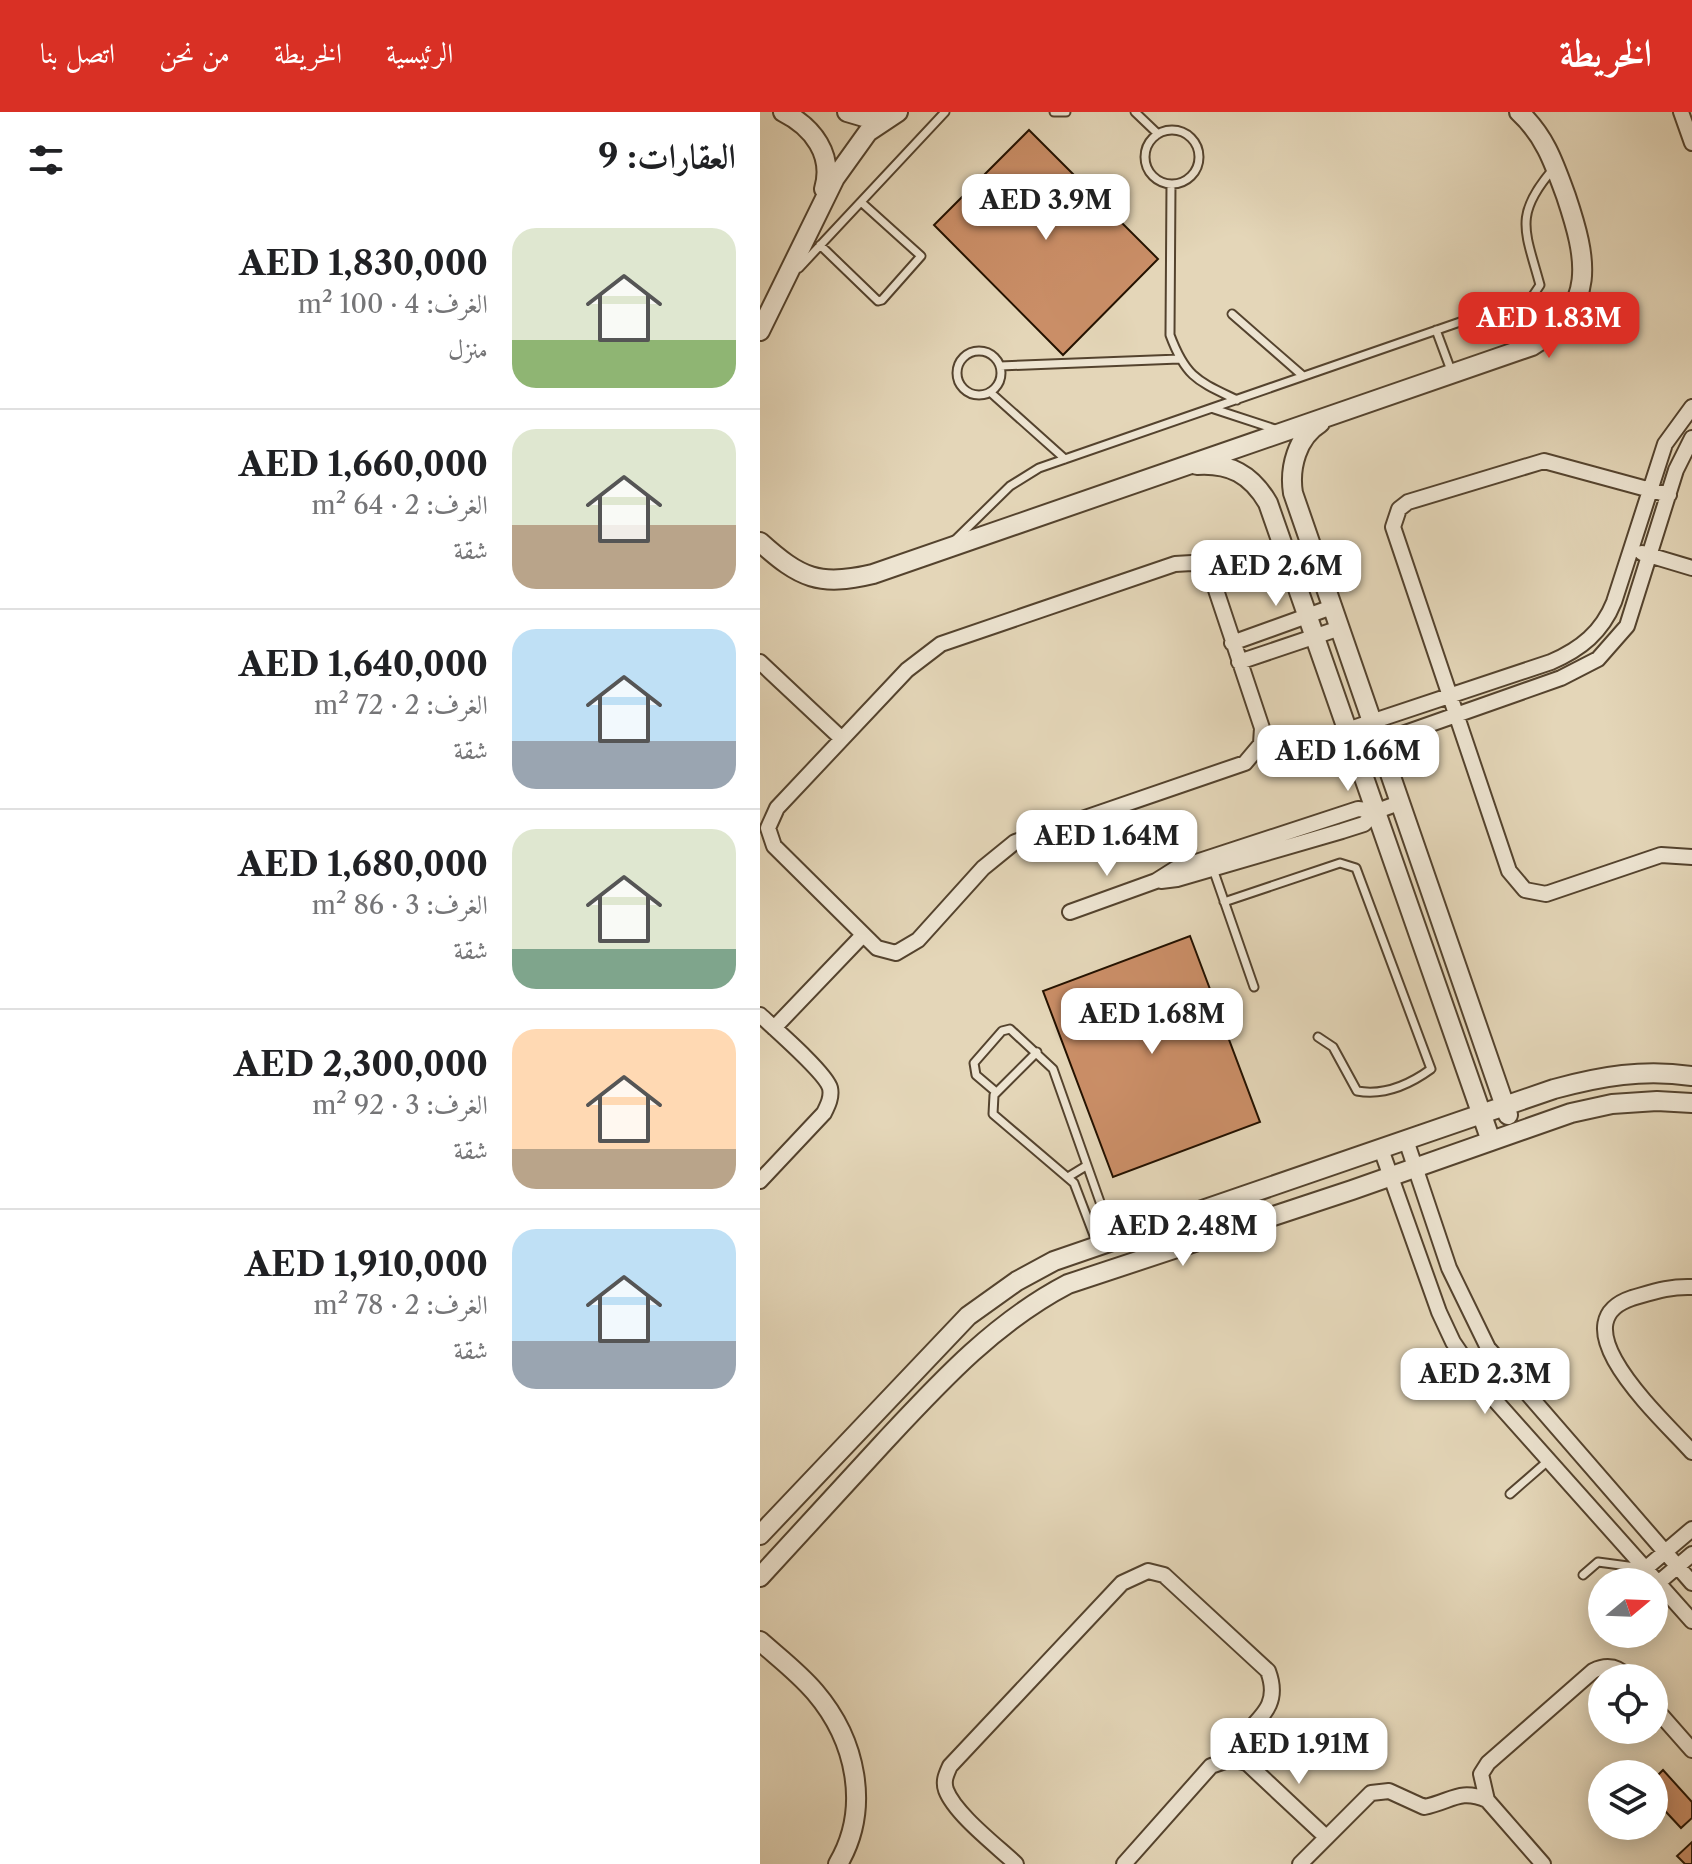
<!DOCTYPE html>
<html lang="ar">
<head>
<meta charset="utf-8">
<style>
  :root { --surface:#fff; --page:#f2f2f2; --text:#202124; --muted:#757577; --line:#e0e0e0; --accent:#d93025 }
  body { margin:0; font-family:"Libre Caslon Text",Amiri,serif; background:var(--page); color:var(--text); direction:rtl; height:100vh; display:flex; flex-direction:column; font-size:30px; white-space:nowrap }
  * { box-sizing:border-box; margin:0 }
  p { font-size:26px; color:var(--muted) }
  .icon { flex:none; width:44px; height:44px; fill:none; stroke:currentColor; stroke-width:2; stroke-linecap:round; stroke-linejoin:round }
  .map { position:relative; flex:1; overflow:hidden; direction:ltr }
  .side { display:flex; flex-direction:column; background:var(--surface); width:760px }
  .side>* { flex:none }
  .needle { width:52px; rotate:71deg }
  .controls { position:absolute; left:828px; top:1456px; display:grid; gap:16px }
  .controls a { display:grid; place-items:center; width:80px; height:80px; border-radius:50%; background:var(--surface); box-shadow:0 4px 20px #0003; font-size:40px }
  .price { position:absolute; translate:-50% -68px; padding:0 18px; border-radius:16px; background:#fff; color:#222; font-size:26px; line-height:52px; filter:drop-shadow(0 2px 4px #0008) }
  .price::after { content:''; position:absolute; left:50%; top:48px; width:24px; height:18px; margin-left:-12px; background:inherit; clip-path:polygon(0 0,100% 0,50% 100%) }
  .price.on { background:var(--accent); color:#fff }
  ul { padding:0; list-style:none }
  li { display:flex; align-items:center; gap:24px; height:200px; padding:0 24px }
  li+li { border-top:2px solid var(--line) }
  li span { display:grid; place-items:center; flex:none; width:224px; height:160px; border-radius:24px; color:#555 }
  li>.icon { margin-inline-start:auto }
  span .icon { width:96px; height:96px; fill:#fffc; stroke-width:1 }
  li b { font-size:34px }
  h2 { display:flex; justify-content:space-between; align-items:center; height:96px; padding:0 24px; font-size:34px }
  header { display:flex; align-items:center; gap:48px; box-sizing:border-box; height:112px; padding:0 40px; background:var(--accent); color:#fff }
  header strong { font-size:38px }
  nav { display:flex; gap:44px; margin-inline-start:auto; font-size:28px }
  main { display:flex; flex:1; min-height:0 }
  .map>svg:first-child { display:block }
  .building { fill:#ca8e67; stroke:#241200; stroke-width:2 }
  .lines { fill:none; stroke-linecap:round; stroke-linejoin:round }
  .service-casing { stroke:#54432e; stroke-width:11 }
  .minor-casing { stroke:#54432e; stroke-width:18 }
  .tertiary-casing { stroke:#54432e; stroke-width:22 }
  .service { stroke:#ede4d1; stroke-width:7 }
  .minor { stroke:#ede4d1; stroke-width:14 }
  .tertiary { stroke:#ede4d1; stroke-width:18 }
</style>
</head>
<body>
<header>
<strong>الخريطة</strong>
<nav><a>الرئيسية</a><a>الخريطة</a><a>من نحن</a><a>اتصل بنا</a></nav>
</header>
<main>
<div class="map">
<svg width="932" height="1752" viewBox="0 0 932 1752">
  <rect width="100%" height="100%" fill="#e4d6b8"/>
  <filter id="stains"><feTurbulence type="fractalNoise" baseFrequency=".0025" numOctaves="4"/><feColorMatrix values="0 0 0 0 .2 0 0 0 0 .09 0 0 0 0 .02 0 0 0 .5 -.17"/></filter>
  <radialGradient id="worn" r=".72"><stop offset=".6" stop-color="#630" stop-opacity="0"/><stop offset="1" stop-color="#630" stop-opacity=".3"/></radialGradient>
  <path class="building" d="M269,18l129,129 -95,96 -129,-130z
    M430,824l70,186 -147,55 -70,-186z
    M903,1658l29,32v16l-11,10 -27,-29v-20z
    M932,1730v22h-7l-8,-8z"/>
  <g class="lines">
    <defs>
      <path id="service" d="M294,0h12
        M375,0l23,22
        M385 45a27 27 0 1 1 54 0a27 27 0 1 1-54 0Z
        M411,72l-1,151c16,43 28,46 67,65
        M60,133l58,56 4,-1 39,-44 -60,-54
        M39,156l146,-156
        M472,202l71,62
        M676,218l16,43
        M197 261a22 22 0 1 1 44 0a22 22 0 1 1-44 0Z
        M240,254l179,-7
        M230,280l75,67
        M454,297l64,21
        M195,428l55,-54 29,-18 493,-171 8,-12c-15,-55 -27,-70 14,-117
        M453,757l41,118
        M464,790l116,-39 16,5 75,201c-22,16 -47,27 -74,22l-24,-44 -15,-10
        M277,940l-43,43 -1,19 81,69 24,63
        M236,980l-20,-17 -2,-12 28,-32 8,-2 43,40 52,147 13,12 9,2
        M308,1065l18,-11
        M750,1382l39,-34
        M823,1463l15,-13 45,6"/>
      <path id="minor" d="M921,0l11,31
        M909,383l-125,-34 -136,41 -9,7 -6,18 116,344 16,19 21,4 115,-39 31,2
        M882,441l50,15
        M432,451l12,4 8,11 50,150 -1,16 -16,19 -230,79 -32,26 -65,72 -22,13 -19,-5 -103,-102 -6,-18 9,-20 130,-138 34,-26 234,-80z
        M472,531l100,-36
        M0,550l82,77
        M479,550l101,-34
        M587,618l204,-68c30,-13 51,-30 63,-60l51,-158 27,-37
        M594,639l207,-73 37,-19 29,-33 49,-156 16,-32
        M401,769l16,-2 165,-48 22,-7 13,-13
        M310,800l86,-31 19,-12 183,-60 19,2 22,-8
        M0,903c14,13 66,58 70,73 2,9 -2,17 -6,25l-64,68
        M14,916l89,-93
        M646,1028l43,128 39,80 204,235
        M621,1037l58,163 14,30 32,47 207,232
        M932,1175c-22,-1 -39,5 -60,11 -78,26 35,125 60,154
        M885,1457l47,-40
        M898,1471l34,-29
        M894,1595l38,43
        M256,1752c-19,-18 -61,-50 -70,-74 -3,-9 0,-15 4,-24l172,-183 26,-12 16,4 104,96c12,32 -5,44 -26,66l-1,12 6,14 79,74
        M364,1752l87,-98 20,-7 16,4
        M540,1752l71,-71 18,-2 35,16c27,-5 35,-19 63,-7
        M783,1752l-56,-64 -6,-26 7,-11 105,-92c14,-7 25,-5 36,7"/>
      <path id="tertiary" d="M23,0c30,15 51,43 41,77
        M87,0l17,5 20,-5
        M0,219l75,-153 33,-46 30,-20
        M560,311c-23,14 -31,45 -27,70l215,622
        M437,353c33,-2 54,9 71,38l223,638
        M0,430c40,36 59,45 113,32l659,-228c66,-39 55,-87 34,-150 -12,-33 -21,-60 -47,-84
        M0,1423l208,-219 49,-35 37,-20 500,-172c48,-13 89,-20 138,-13
        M0,1465c41,-45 83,-90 124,-135 56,-60 111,-120 184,-158l284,-94 219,-77 41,-9 45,-3 35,2
        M0,1529c18,16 39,32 55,51 41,48 56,116 23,172"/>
    </defs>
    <use href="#service" class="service-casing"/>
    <use href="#minor" class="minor-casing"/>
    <use href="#tertiary" class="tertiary-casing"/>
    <use href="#service" class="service"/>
    <use href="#minor" class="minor"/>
    <use href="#tertiary" class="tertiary"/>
  </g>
  <rect width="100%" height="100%" filter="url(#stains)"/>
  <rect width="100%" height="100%" fill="url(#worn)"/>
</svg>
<div class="controls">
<a><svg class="needle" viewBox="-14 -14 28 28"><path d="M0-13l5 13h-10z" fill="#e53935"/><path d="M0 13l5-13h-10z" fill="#757577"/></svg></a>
<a><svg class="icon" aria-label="locate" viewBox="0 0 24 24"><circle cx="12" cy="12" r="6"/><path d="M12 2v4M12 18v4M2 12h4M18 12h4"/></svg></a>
<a><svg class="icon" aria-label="layers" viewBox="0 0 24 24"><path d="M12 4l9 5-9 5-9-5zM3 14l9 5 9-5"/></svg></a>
</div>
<b class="price" style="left:286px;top:130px">AED 3.9M</b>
<b class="price on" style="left:789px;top:248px">AED 1.83M</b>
<b class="price" style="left:516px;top:496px">AED 2.6M</b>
<b class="price" style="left:588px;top:681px">AED 1.66M</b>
<b class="price" style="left:347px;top:766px">AED 1.64M</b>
<b class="price" style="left:392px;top:944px">AED 1.68M</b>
<b class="price" style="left:423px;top:1156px">AED 2.48M</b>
<b class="price" style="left:725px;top:1304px">AED 2.3M</b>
<b class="price" style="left:539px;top:1674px">AED 1.91M</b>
</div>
<section class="side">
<h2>العقارات: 9<svg class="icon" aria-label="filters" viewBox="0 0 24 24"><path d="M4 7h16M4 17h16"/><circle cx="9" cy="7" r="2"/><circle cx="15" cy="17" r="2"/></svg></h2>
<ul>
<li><span style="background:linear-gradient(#dfe7d0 70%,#8fb573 0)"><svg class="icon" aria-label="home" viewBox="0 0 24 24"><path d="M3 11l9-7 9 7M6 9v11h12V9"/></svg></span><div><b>AED 1,830,000</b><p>الغرف: 4 · 100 m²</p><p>منزل</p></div></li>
<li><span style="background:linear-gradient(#dfe7d0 60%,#b9a48a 0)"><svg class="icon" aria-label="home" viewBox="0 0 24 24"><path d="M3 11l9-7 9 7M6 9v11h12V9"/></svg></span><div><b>AED 1,660,000</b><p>الغرف: 2 · 64 m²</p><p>شقة</p></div></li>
<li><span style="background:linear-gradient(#bfe0f5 70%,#9aa5b1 0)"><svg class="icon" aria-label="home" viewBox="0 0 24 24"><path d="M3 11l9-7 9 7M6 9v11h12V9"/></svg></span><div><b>AED 1,640,000</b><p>الغرف: 2 · 72 m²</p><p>شقة</p></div></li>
<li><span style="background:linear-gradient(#dfe7d0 75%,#7fa58c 0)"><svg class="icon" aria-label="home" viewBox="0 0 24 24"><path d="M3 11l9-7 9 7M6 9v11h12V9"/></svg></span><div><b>AED 1,680,000</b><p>الغرف: 3 · 86 m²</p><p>شقة</p></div></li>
<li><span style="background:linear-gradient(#ffd9b3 75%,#b9a48a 0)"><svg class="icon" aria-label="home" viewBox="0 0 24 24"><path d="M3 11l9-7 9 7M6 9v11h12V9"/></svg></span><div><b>AED 2,300,000</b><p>الغرف: 3 · 92 m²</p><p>شقة</p></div></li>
<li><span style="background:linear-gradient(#bfe0f5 70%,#9aa5b1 0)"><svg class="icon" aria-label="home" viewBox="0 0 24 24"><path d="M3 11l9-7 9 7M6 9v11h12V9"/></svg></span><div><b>AED 1,910,000</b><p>الغرف: 2 · 78 m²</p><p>شقة</p></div></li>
</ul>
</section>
</main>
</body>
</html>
